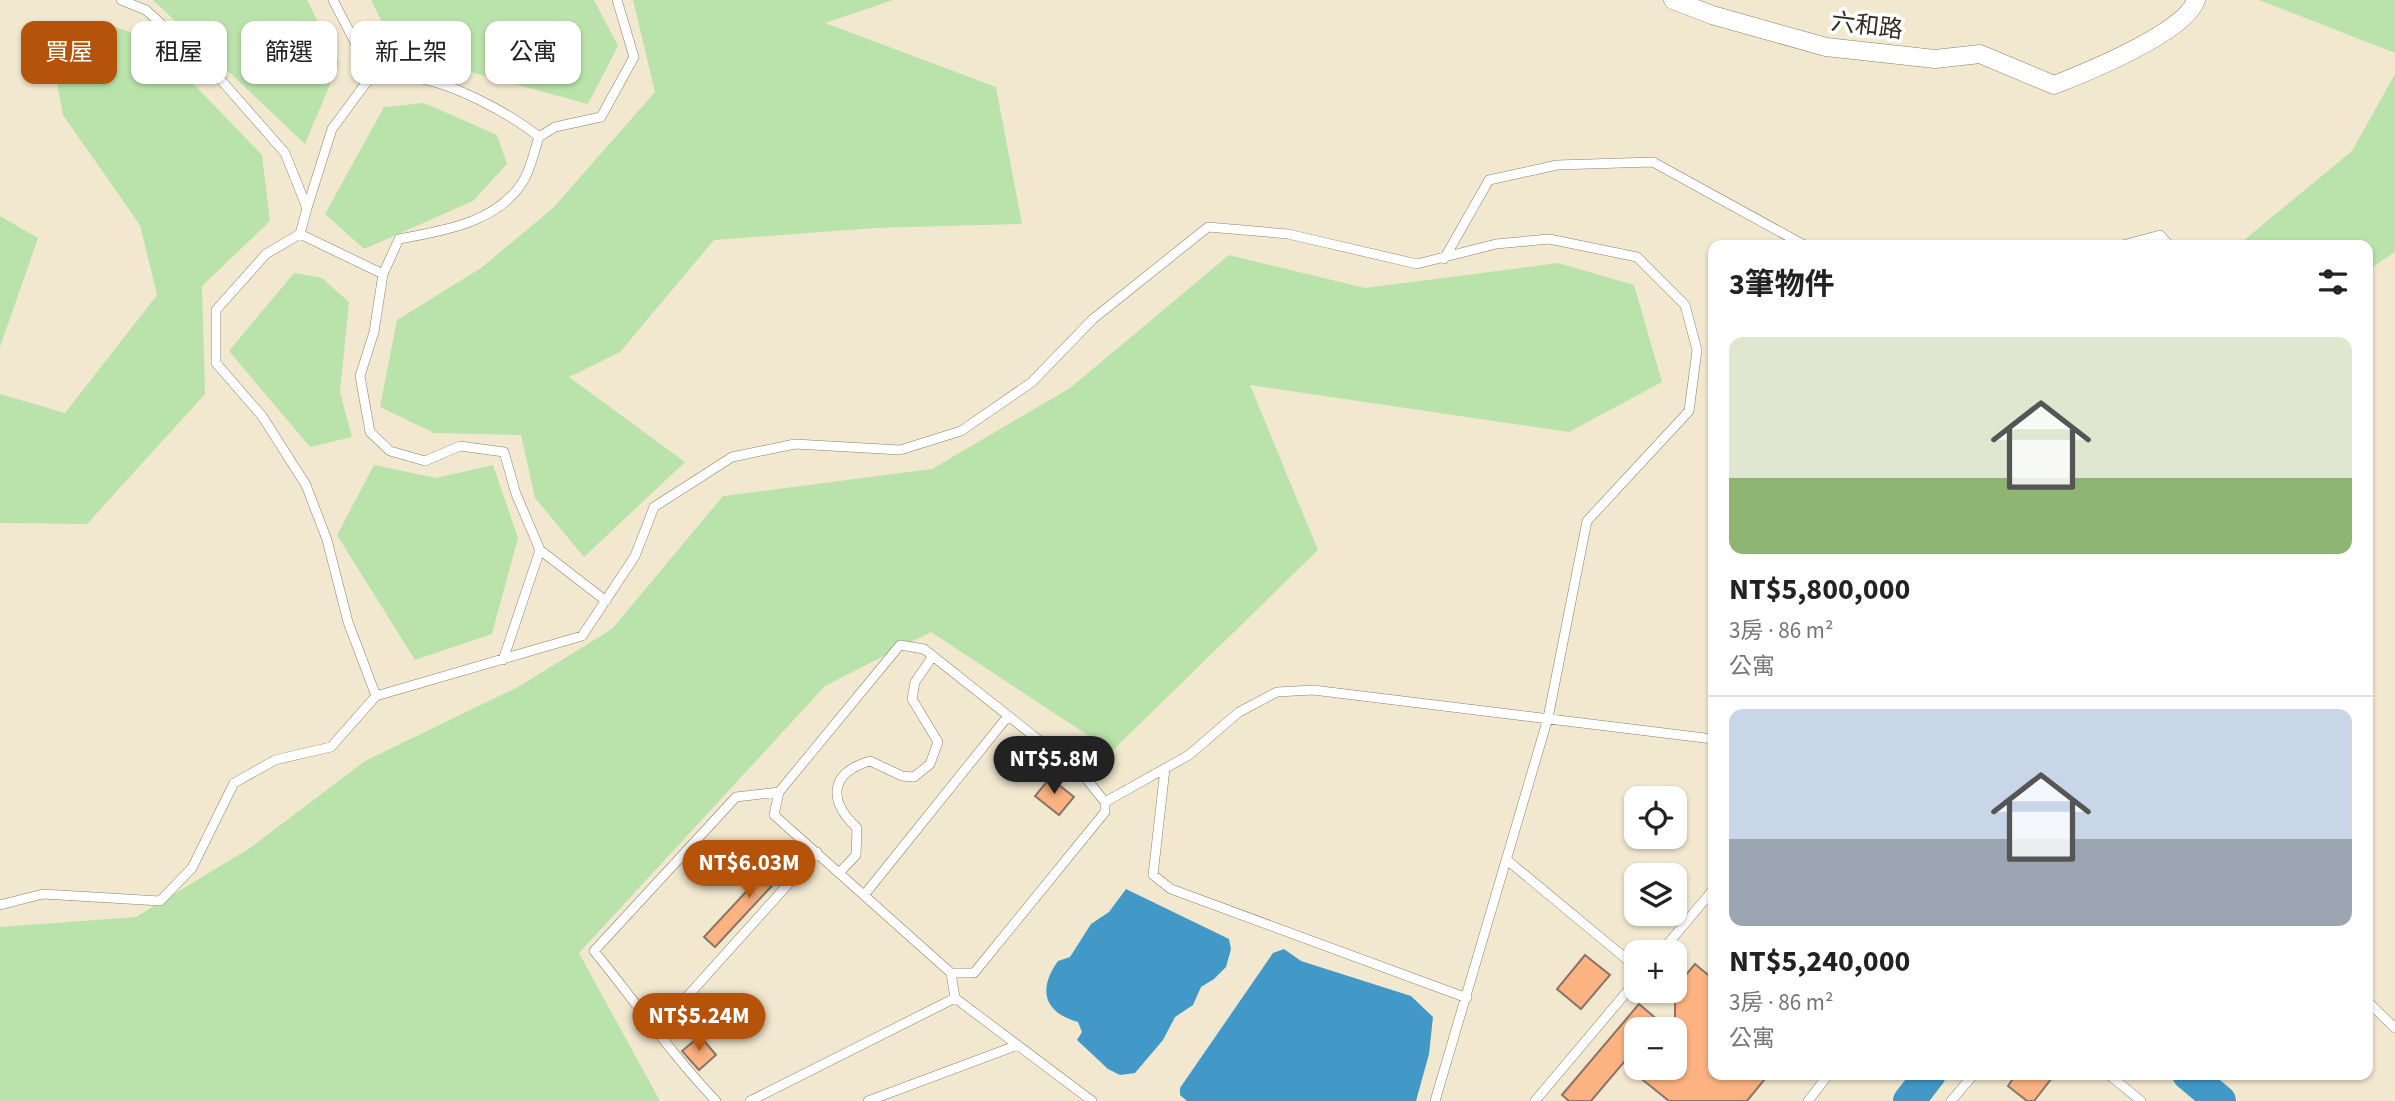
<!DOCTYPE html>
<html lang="zh-TW">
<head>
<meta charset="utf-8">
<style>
  :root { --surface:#fff; --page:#f2f2f2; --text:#222; --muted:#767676; --line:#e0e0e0; --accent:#b45309 }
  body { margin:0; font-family:"Source Sans 3","Noto Sans TC",sans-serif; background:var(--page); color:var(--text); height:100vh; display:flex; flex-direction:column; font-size:26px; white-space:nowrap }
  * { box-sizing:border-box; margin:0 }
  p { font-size:23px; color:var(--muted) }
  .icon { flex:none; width:38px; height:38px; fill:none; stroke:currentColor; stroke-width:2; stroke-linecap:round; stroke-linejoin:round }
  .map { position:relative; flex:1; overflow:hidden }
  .drawer { position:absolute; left:1708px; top:240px; width:665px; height:840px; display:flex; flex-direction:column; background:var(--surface); border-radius:14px; box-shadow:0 2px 5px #0004 }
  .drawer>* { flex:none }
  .guide { position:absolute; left:21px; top:21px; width:665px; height:63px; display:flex; gap:14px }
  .controls { position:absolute; left:1624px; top:786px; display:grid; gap:14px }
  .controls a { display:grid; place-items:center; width:63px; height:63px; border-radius:14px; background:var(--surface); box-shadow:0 2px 5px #0004; font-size:35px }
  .price { position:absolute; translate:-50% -60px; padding:0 16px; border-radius:24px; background:var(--accent); color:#fff; font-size:23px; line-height:46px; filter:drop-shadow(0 2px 4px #0008) }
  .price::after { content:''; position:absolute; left:50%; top:42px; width:21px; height:16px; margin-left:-10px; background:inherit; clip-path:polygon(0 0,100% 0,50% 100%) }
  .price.active { background:#222; color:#fff }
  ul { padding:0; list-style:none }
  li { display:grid; align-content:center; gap:14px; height:371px; padding:0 21px }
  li+li { border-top:2px solid var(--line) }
  li span { display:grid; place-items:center; height:217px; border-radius:14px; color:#555 }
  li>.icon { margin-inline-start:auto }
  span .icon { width:126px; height:126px; fill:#fffc; stroke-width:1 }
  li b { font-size:30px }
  h2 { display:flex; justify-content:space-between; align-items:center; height:84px; padding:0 21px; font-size:30px }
  .chip { padding:0 24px; border-radius:14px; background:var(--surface); box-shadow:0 2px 5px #0004; font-size:24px; line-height:63px }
  .chip.active { background:var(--accent); color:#fff }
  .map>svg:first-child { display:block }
  .green { fill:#bae3ab }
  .water { fill:#4299c7 }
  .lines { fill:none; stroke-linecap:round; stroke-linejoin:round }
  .river { stroke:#4299c7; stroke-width:32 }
  .building { fill:#fcb281; stroke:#8a7568; stroke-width:2 }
  .service-casing { stroke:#8a816b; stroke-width:10 }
  .minor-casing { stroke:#8a816b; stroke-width:19 }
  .service { stroke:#fff; stroke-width:9 }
  .minor { stroke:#fff; stroke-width:18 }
  .labels { text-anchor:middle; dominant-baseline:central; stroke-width:7; stroke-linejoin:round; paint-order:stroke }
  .street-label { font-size:24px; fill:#2d2a21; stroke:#fff }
</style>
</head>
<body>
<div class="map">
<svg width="2395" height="1101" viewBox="0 0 2395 1101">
  <rect width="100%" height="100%" fill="#f2e8d0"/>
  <path class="green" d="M153,0h154l32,63 -34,81z
    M371,0h223l24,46 -30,58 -191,-52z
    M633,0h260l-68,23 171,64 26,137 -147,4 -161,12 -94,112 -51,25 116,85 -101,95 -49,-59 -14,-63 -87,-2 -54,-26 17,-87 84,-52 72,-60 102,-116z
    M2259,0h136v53z
    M113,26l38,14 111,115 8,66 -68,65 3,108 -118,130 -87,-1v-129l65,19 92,-118 -17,-70 -77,-110 -16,-87z
    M2395,74v178l-27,18v-25h-130l114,-94z
    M424,103l73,32 10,29 -34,37 -109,48 -39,-35 59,-107z
    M0,216l38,22 -38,109z
    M1229,255l136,33 193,-25 76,22 28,97 -93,50 -319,-47 68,165 -206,201 -181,-119 -106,54 -246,267 81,148h-660v-174l136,-10 114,-69 115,-87 153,-74 94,-58 111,-133 209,-27 138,-81z
    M294,273l28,5 27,24 -9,90 12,45 -42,10 -81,-96z
    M374,465l62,13 57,-13 25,73 -26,96 -77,26 -78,-125z"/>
  <path class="water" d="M1126,889l103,50 2,10 -5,18 -12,12 -13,8 -8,18 -18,12 -12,23 -28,33 -15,2 -12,-6 -31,-29 5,-8 -4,-10c-35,-10 -40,-33 -20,-61l12,-4 21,-33 18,-12z
    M1284,949l17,12 110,35 22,21 -4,37 -13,47h-229l-7,-6v-7l93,-135z"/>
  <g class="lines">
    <path class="river" d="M2188,1074l32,27
      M1909,1101l21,-27"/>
  </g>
  <path class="building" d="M1050,778l24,19 -15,18 -24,-19z
    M783,852l11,10 -79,85 -11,-10z
    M1585,955l25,20 -29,34 -24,-20z
    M1695,964l18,15v95h56l-22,27h-78l-41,-33h47v-80z
    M1639,1004l20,17 -7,8h-16v19l-45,53h-22l-7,-6z
    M700,1036l16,19 -17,15 -17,-19z
    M2016,1074h39l-21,27h-7l-19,-15z"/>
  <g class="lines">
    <defs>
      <path id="service" d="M121,0l25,10 68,62 71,81 22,55 -7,26 -34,20 -50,56v53l46,53 44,69 21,55 21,82 28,74
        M333,0l39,75c15,2 29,1 44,3 37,5 95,36 123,59 -5,14 -8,33 -17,46 -26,40 -80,48 -123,56l-16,35 -9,58 -14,44 10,56 20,19 35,10 35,-15 44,6 12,42 24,56 66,51
        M539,137l16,-10 46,-10 33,-60 -17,-57
        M307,208l25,-79 40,-54
        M300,234l83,40
        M2123,245l37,-10 9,10
        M1444,259l45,-79 68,-15 96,-3 151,83
        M900,645l24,4 160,127 21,26v10l-131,161h-23l-177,-158 5,-23z
        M503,660l37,-110
        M1165,769l-12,106 18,14 296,109
        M1105,802l84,-47 50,-43 38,-20 36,-2 400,49
        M1507,860l129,107
        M840,872l16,-17 1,-27c-29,-27 -28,-55 13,-67l32,15 12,1 16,-13 8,-22 -26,-43 3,-17 18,-26
        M865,894l143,-178
        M0,905l43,-11 117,7 32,-33 42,-85 41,-23 56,-13 45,-51 206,-60 53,-80 19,-49 78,-50 63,-13 105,6 61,-19 71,-49 61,-63 115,-92 80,7 129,30 79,-20 53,-5 88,18 48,48 12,45 -8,61 -102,110 -39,197 -113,383
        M1661,952l52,-62
        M951,973l4,25
        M2368,1002l27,26
        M658,1029l159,-177
        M2108,1074l33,27
        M716,1101c-44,-46 -81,-100 -122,-150l142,-154 43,-5
        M750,1101l205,-103 137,103
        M868,1101l150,-56
        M1535,1101l101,-120
        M1808,1101l21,-27
        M1951,1101l23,-27"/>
      <path id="minor" d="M1673,0l39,15 114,32 109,12 45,-5 74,31c33,-13 132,-53 142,-85"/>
    </defs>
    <use href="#service" class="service-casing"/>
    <use href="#minor" class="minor-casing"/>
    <use href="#service" class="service"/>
    <use href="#minor" class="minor"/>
  </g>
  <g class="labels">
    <g class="street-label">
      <text transform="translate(1867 26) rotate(7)">六和路</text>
    </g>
  </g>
</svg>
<div class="controls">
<a><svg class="icon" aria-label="locate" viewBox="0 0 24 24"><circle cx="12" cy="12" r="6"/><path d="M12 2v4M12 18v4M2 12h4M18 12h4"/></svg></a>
<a><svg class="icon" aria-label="layers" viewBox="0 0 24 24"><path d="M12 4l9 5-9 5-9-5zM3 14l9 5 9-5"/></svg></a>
<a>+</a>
<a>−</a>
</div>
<b class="price active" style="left:1054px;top:796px">NT$5.8M</b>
<b class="price" style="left:749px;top:900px">NT$6.03M</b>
<b class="price" style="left:699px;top:1053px">NT$5.24M</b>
<div class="guide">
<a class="chip active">買屋</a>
<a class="chip">租屋</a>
<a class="chip">篩選</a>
<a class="chip">新上架</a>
<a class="chip">公寓</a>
</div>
<section class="drawer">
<h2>3筆物件<svg class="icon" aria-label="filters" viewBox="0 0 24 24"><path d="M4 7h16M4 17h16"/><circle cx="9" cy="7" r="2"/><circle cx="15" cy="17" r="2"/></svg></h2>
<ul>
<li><span style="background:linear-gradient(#dfe7d0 65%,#8fb573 0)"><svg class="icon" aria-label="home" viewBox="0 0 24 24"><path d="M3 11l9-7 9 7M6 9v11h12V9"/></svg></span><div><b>NT$5,800,000</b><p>3房 · 86 m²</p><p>公寓</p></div></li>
<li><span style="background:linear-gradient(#c9d6e8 60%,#9aa5b1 0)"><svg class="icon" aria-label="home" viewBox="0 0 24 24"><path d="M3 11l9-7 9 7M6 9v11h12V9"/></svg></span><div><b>NT$5,240,000</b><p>3房 · 86 m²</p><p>公寓</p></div></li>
</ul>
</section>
</div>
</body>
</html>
